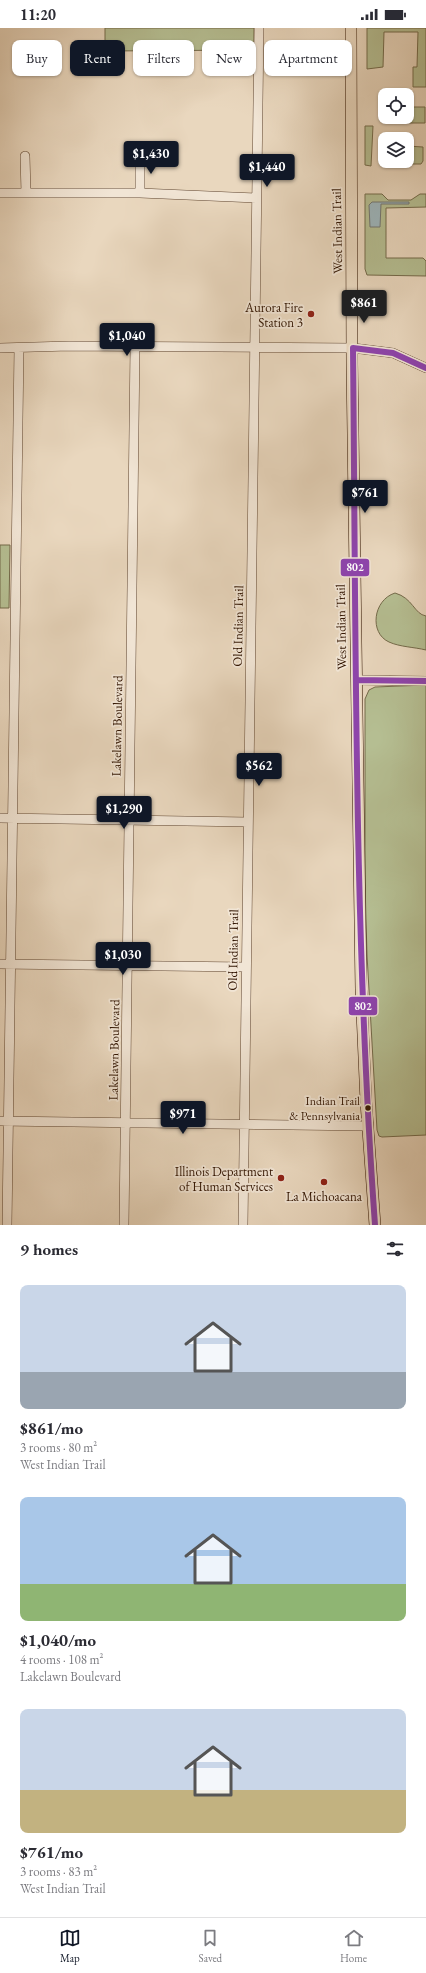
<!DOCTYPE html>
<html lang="en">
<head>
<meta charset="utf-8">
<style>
  :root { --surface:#fff; --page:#f7f7f7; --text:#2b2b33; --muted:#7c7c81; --line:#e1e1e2; --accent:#111827 }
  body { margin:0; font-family:"EB Garamond",serif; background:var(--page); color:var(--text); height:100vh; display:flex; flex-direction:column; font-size:15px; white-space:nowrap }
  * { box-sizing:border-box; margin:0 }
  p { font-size:13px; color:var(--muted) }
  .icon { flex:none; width:22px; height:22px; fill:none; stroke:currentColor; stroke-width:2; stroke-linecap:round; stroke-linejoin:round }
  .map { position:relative; height:1197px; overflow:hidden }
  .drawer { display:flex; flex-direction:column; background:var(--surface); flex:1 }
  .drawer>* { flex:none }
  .guide { position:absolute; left:12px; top:12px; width:402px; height:36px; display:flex; gap:8px }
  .tools { position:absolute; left:378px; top:60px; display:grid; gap:8px }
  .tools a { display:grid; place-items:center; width:36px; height:36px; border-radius:8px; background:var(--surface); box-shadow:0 1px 3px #0004; font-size:20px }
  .price { position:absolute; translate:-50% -34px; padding:0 9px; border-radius:4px; background:var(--accent); color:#fff; font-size:13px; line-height:26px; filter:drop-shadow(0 1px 2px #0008) }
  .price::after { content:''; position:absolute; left:50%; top:24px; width:12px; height:9px; margin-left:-6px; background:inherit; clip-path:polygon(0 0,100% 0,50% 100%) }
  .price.on { background:#222; color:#fff }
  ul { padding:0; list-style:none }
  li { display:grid; align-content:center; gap:8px; height:212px; padding:0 20px }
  li span { display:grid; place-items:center; height:124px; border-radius:8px; color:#555 }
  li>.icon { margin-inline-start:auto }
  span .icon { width:72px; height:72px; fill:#fffc; stroke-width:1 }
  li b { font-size:17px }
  h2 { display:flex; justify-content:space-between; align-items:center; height:48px; padding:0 20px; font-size:17px }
  .tag { padding:0 14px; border-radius:8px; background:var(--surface); box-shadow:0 1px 3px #0004; font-size:14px; line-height:36px }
  .tag.on { background:var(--accent); color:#fff }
  .status { display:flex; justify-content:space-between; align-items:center; height:28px; padding:0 20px; background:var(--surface); direction:ltr }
  .status svg { height:11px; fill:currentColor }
  .tabs { display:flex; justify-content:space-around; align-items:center; height:56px; border-top:1px solid var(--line); background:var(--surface); font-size:11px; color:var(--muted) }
  .tabs a { display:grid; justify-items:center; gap:2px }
  .tabs .on { color:var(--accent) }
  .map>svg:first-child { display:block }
  .green { fill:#b5be92; stroke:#746a4a }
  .water { fill:#9db6bd; stroke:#727672 }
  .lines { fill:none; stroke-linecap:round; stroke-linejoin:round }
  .minor-casing { stroke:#604631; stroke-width:10 }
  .major-casing { stroke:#321502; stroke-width:12 }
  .minor { stroke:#f1e5d5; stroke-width:9 }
  .major { stroke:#e9d7be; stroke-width:11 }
  .bus-1-casing { stroke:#f1e5d5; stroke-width:9 }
  .bus-1 { stroke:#8e44ad; stroke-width:6 }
  .poi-dot { fill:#8f2418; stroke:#f1e5d5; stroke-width:1.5 }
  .bus-dot { fill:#321502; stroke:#f1e5d5; stroke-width:1.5 }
  .labels { text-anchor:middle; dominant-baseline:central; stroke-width:3.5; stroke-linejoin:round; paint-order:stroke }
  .bus-label { font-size:12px; fill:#321502; stroke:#f1e5d5; text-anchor:end }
  .street-label { font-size:13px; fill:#321502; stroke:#f1e5d5 }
  .poi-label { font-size:13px; fill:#321502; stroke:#f1e5d5; text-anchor:end }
  .line-badge { stroke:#f1e5d5; stroke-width:1.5 }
  .badge-label { font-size:11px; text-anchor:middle; font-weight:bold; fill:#fff }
</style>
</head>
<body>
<div class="status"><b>11:20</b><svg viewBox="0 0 49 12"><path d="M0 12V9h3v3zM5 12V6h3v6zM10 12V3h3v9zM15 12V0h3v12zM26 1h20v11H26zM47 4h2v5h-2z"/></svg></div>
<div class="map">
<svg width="426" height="1197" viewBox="0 0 426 1197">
  <rect width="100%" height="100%" fill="#e9d7be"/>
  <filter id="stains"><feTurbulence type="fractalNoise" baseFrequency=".005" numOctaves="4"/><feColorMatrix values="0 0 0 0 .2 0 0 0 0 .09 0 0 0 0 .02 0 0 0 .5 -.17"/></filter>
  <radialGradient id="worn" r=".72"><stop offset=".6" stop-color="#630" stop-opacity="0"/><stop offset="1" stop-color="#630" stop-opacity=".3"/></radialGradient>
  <path class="green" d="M105,0h149v22l-149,1z
    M367,0h59v59h-13v-20h4l1,-35h-34l-1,35 -16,2z
    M407,79h18v16h-19z
    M365,98h8l-2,40 -6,-1z
    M384,118h1v15h22v-15l16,1v14l-2,3h-12v-2h-26z
    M365,166h17l6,6h23l9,-6h6v13l-40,1v50h37l3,3v15l-59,-1 -2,-6z
    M0,517h10l-1,63h-9z
    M395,565c18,5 19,21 31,23v34c-12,-3 -26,-3 -37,-8 -20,-9 -16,-42 6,-49z
    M426,657v450l-44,2 -3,-1 -2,-6 -10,-175 -2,-72v-184l4,-9 6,-3z"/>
  <path class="water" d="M372,174h37v2h-28l-1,23h-10l-1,-22z"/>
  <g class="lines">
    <defs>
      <path id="minor" d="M25,128l1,37
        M0,165h140l116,5
        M140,165v-35
        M0,320l69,-2 284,2 40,5 33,15
        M356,652l70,1
        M0,790l248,4
        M0,936l246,3
        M0,1093l367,5
        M7,1197l12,-877
        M124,1197l11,-878
        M243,1197l16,-1197"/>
      <path id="major" d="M351,0l1,336 9,625 5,113 9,123"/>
    </defs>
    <use href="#minor" class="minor-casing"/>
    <use href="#major" class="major-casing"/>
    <use href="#minor" class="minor"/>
    <use href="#major" class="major"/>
    <defs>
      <path id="bus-1" d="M353,320c3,292 1,585 22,877
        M353,320l40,5 33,15
        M356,652l70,1"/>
    </defs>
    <use href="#bus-1" class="bus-1-casing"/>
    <use href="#bus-1" class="bus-1"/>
  </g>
  <g class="poi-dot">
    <circle cx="311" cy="286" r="4"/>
    <circle cx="281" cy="1150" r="4"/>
    <circle cx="324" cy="1154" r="4"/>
  </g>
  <circle class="bus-dot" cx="368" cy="1080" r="3.5"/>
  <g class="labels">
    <g class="bus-label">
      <text x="360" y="1073">Indian Trail<tspan x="360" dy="15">&amp; Pennsylvania</tspan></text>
    </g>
    <g class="street-label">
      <text transform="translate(337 203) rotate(-91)">West Indian Trail</text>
      <text transform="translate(238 598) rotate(-89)">Old Indian Trail</text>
      <text transform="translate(341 599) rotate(-91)">West Indian Trail</text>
      <text transform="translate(117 698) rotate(-89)">Lakelawn Boulevard</text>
      <text transform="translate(233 922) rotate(-89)">Old Indian Trail</text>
      <text transform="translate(114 1022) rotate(-89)">Lakelawn Boulevard</text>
    </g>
    <g class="poi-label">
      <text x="303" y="279">Aurora Fire<tspan x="303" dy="15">Station 3</tspan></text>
      <text x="273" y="1143">Illinois Department<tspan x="273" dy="15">of Human Services</tspan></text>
      <text x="324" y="1168" text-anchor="middle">La Michoacana</text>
    </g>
  </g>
  <g class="line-badge">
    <rect x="340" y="530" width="30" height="19" rx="4" fill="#8e44ad"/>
    <rect x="348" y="968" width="30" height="20" rx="4" fill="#8e44ad"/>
  </g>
  <g class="badge-label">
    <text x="355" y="543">802</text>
    <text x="363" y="982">802</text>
  </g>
  <rect width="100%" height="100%" filter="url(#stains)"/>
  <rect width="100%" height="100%" fill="url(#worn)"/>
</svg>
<div class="tools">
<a><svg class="icon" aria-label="locate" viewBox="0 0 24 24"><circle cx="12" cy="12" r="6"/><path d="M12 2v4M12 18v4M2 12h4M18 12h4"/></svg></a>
<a><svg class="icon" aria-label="layers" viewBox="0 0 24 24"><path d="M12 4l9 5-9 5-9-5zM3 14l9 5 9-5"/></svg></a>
</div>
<b class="price" style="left:151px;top:147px">$1,430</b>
<b class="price" style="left:267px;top:160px">$1,440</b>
<b class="price on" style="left:364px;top:296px">$861</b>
<b class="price" style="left:127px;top:329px">$1,040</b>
<b class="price" style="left:365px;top:486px">$761</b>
<b class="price" style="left:259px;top:759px">$562</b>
<b class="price" style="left:124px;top:802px">$1,290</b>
<b class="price" style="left:123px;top:948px">$1,030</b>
<b class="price" style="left:183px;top:1107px">$971</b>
<div class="guide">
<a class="tag">Buy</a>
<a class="tag on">Rent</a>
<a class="tag">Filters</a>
<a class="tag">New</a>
<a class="tag">Apartment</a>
</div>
</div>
<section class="drawer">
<h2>9 homes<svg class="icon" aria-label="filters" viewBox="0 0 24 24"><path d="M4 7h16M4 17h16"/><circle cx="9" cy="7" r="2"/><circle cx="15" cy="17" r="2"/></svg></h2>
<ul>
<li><span style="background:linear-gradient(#c9d6e8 70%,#9aa5b1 0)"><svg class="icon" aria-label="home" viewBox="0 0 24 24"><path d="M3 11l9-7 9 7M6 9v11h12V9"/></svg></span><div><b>$861/mo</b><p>3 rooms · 80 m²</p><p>West Indian Trail</p></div></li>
<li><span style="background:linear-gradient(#a9c7e8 70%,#8fb573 0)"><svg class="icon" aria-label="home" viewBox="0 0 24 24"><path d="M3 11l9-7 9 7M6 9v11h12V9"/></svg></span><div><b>$1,040/mo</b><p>4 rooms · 108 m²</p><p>Lakelawn Boulevard</p></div></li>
<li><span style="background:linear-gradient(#c9d6e8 65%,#c2b280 0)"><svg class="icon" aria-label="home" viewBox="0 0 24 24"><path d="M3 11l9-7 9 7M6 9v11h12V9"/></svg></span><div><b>$761/mo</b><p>3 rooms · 83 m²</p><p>West Indian Trail</p></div></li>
</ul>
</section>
<nav class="tabs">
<a class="on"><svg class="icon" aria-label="map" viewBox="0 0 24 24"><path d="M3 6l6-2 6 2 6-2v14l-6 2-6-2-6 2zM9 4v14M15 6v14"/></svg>Map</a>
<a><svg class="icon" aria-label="saved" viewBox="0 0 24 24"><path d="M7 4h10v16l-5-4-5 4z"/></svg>Saved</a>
<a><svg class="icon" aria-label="home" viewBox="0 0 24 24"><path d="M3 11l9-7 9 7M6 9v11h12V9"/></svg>Home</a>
</nav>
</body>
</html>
